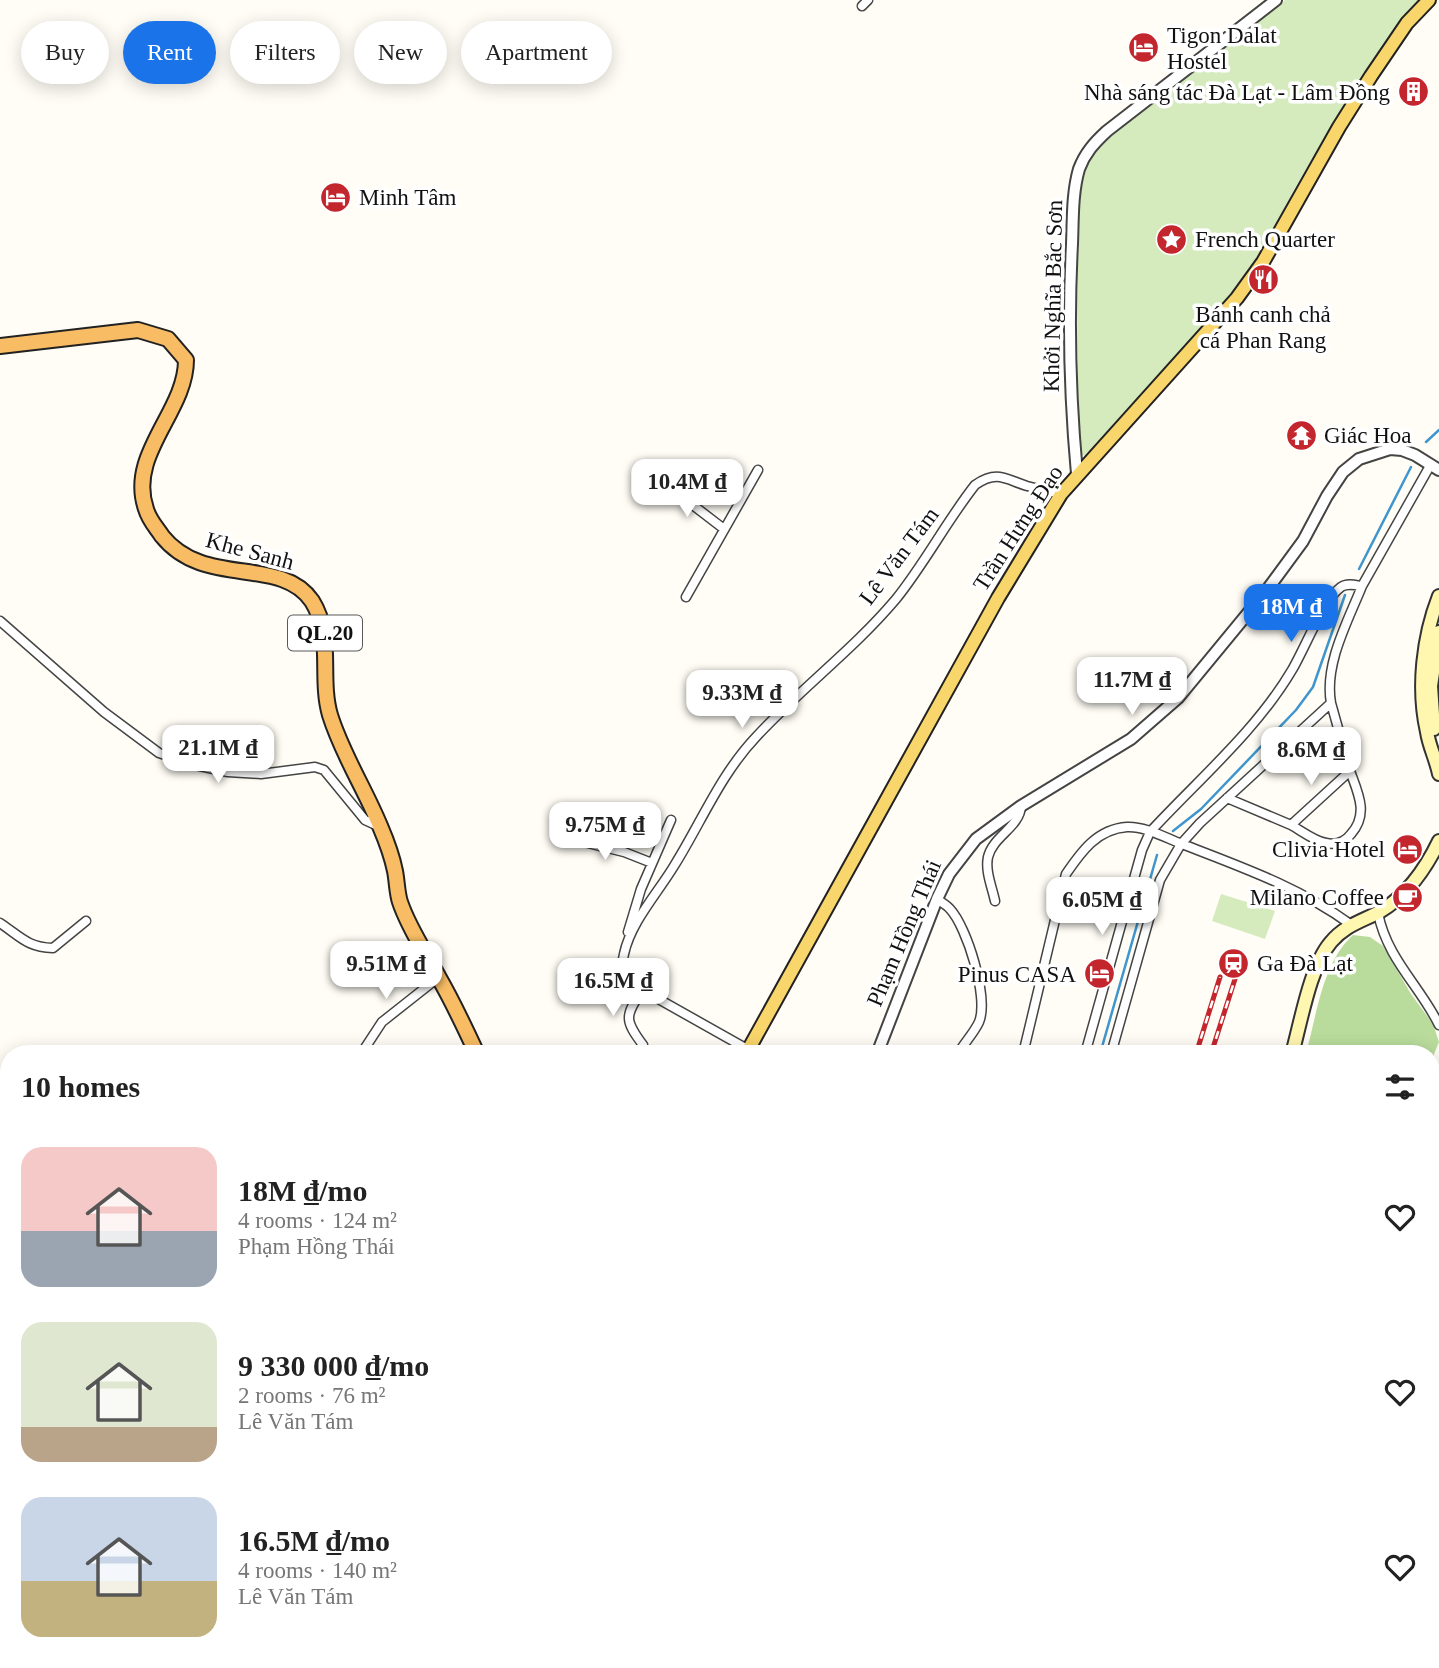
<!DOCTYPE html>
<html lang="en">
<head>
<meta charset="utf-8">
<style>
  :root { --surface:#fff; --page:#f6f6f6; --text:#222; --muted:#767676; --accent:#1a73e8 }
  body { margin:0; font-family:"Times New Roman",serif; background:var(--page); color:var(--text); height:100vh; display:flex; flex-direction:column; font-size:26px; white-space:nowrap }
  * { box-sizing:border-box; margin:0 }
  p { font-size:23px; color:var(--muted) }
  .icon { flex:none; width:38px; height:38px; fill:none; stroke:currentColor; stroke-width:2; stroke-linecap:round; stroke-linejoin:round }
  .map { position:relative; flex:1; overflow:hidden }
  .side { position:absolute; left:0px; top:1045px; width:1440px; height:625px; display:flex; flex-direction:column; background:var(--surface); border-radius:28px 28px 0 0; box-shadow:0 4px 18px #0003 }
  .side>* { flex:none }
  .guide { position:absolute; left:21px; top:21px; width:700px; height:63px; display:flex; gap:14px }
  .price { position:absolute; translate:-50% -60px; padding:0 16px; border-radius:14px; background:#fff; color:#222; font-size:23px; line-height:46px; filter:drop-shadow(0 2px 4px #0008) }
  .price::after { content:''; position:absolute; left:50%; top:42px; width:21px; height:16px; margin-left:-10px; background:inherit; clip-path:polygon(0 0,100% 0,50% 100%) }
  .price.active { background:var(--accent); color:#fff }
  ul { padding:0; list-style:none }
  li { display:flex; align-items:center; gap:21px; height:175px; padding:0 21px }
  li span { display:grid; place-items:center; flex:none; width:196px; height:140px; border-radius:21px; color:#555 }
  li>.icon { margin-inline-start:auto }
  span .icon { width:84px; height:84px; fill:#fffc; stroke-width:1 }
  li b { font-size:30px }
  h2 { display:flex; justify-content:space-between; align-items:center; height:84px; padding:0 21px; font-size:30px }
  .chip { padding:0 24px; border-radius:32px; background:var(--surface); box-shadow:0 4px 18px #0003; font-size:24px; line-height:63px }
  .chip.active { background:var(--accent); color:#fff }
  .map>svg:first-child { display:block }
  .green { fill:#d5ebbd }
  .forest { fill:#b9dc9c }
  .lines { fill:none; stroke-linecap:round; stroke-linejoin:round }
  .stream { stroke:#3f96cf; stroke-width:2.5 }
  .minor-casing { stroke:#444; stroke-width:11 }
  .tertiary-casing { stroke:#444; stroke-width:14 }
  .secondary-casing { stroke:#333; stroke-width:16 }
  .primary-casing { stroke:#222; stroke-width:16 }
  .trunk-casing { stroke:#222; stroke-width:18 }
  .minor { stroke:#fff; stroke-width:8 }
  .tertiary { stroke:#fff; stroke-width:10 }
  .secondary { stroke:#fff6b0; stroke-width:12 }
  .primary { stroke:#f9d66b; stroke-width:12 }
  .trunk { stroke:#f7bc64; stroke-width:14 }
  .rail-casing { stroke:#c4262e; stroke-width:5 }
  .rail { stroke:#fff; stroke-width:2.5; stroke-dasharray:8; stroke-linecap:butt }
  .labels { text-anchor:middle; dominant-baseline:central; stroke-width:7; stroke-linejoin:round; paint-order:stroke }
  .shield { fill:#fff; stroke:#585858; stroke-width:2 }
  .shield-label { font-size:21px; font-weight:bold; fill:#111 }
  .poi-label { font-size:23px; fill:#111; stroke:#fff; text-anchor:start }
  .street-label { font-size:23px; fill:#111; stroke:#fff }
</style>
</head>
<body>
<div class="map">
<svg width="1439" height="1668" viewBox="0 0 1439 1668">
  <rect width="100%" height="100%" fill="#fffdf5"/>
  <path class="green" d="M1285,0h134c-49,59 -87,124 -125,190 -12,22 -23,44 -36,65 -47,74 -113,137 -172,201l-8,-2 -1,-171 2,-87 4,-24 10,-19 16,-16z
    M1221,894l54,17 -10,28 -53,-18z
    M1114,1661h106l-24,7h-95z"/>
  <path class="forest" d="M1353,935l17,2 13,9 28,48 22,30 6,18 -5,12 -2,27v-27l-126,-1c11,-38 16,-90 47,-118z"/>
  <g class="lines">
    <path class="stream" d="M1426,442l13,-12
      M1359,569l52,-102
      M1173,831l28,-22 95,-99 17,-23 32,-92
      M1100,1054l57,-199"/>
    <defs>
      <path id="minor" d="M862,6l6,-6
        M668,486l56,43
        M686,597l72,-127
        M0,621l104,91 55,41 36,12 33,7 33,2 54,-7 9,3 41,50 13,6
        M1227,798l64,27 59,-54 -19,-68
        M1291,825c11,6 23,16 35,18 10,2 19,-1 25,-9 18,-20 7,-41 -1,-63
        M568,838l56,14 28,11
        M937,899c4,3 10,6 13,10 17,18 39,89 29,113 -5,11 -15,21 -21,32
        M995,901c-3,-14 -10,-30 -7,-44 5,-21 32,-30 33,-51
        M1378,913c9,46 42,73 61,112
        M0,923c21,14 27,24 53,25l33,-27
        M628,932l13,-43 30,-69
        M642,991c-18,25 -17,30 1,54
        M749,1050l-119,-67c-8,-10 -9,-17 -6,-29 7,-32 33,-60 50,-88 27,-43 46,-91 82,-129 44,-48 98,-88 140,-138 29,-36 50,-77 79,-114 22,-15 30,-6 52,1 11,3 23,5 34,8
        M361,1054l21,-32 57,-45
        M1023,1054l43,-180c15,-22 31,-45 61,-47 18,-1 39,11 55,17 59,23 117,43 168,80
        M1085,1054l57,-204 8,-18c48,-52 106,-101 142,-162 12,-20 32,-71 49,-83 6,-4 14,-2 21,-1l69,-122
        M1111,1054l49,-174 21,-36 19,-21 131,-120c-7,-39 17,-82 31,-117
        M0,1225l9,8
        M1439,1274l-2,10 2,32
        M1432,1450l7,-18
        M945,1661l8,7
        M165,1668l3,-7
        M195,1668l2,-7
        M570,1668v-7"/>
      <path id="tertiary" d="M1077,474c-7,-76 -9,-154 -5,-230 1,-24 0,-51 7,-75 6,-16 15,-26 28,-38l169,-131
        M877,1054l60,-155 12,-25 27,-35 45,-33 110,-67 47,-41 89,-108 36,-49 24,-45 16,-24 16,-13 31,-10 12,1 13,5 24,15
        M0,1394l9,3
        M1087,1668l12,-7"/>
      <path id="secondary" d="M1439,596c-16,41 -22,92 -12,136 2,14 9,27 12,42
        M1434,729l-3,-43 8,-54
        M1292,1054c9,-32 18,-88 39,-112 14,-17 32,-21 50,-31 26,-16 45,-43 58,-70
        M1257,1668l1,-7"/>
      <path id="primary" d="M746,1054l252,-456 63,-104 176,-196 26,-36 76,-135 32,-51 36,-53 22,-23"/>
      <path id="trunk" d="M0,346l138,-16 30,9 18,21c0,52 -59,94 -40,149 3,11 10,18 16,27 42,53 119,19 150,65 22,35 7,76 18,114 12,39 35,74 50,111 6,14 12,30 15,45 2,10 2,22 5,31 9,27 26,51 39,76 14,24 26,50 38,76
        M306,1661v7"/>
    </defs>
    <use href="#minor" class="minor-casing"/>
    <use href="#tertiary" class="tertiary-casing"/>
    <use href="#secondary" class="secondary-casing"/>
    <use href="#primary" class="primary-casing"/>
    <use href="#trunk" class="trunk-casing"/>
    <use href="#minor" class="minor"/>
    <use href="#tertiary" class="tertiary"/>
    <use href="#secondary" class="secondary"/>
    <use href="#primary" class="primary"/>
    <use href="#trunk" class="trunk"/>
    <defs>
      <path id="rail" d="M1196,1054l24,-77
        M1211,1054l24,-75
        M938,1668l4,-7"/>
    </defs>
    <use href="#rail" class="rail-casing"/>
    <use href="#rail" class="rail"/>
  </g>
  <defs>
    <symbol id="hotel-disc" viewBox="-11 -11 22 22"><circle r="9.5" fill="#c4262e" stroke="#fff"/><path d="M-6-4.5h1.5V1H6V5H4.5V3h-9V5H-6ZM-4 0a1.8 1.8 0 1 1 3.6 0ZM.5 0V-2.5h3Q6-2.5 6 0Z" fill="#fff"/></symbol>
    <symbol id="building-disc" viewBox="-11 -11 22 22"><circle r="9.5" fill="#c4262e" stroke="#fff"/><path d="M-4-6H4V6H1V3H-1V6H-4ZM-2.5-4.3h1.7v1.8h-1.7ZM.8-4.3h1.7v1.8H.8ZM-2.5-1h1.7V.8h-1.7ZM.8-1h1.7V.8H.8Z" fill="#fff"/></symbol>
    <symbol id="sight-disc" viewBox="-11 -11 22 22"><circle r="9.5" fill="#c4262e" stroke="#fff"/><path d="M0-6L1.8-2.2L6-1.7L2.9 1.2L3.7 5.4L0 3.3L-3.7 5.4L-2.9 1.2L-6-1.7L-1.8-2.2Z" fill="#fff"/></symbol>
    <symbol id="restaurant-disc" viewBox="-11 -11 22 22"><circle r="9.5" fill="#c4262e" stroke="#fff"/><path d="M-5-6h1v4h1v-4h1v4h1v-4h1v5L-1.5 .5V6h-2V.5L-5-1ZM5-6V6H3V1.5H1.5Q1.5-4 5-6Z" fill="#fff"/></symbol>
    <symbol id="temple-disc" viewBox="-11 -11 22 22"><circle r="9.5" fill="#c4262e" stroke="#fff"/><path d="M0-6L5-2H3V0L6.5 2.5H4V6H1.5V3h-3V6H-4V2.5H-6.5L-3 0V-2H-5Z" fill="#fff"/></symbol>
    <symbol id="cafe-disc" viewBox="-11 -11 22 22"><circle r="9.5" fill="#c4262e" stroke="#fff"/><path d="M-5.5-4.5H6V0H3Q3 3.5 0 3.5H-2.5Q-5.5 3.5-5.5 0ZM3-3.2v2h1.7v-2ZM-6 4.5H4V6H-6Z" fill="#fff"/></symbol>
    <symbol id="station-disc" viewBox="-11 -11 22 22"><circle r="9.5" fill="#c4262e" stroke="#fff"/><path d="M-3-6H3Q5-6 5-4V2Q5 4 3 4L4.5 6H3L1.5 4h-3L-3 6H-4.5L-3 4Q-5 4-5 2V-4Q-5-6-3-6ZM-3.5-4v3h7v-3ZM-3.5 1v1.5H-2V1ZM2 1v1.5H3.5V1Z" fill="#fff"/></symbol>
  </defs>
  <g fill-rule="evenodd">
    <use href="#hotel-disc" x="1126" y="30" width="35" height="35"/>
    <use href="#building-disc" x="1396" y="74" width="35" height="35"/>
    <use href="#hotel-disc" x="318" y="180" width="35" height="35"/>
    <use href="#sight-disc" x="1154" y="222" width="35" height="35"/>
    <use href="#restaurant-disc" x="1246" y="262" width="35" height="35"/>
    <use href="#temple-disc" x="1284" y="418" width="35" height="35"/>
    <use href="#hotel-disc" x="1390" y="832" width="35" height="35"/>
    <use href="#cafe-disc" x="1390" y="880" width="35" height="35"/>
    <use href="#station-disc" x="1216" y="946" width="35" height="35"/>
    <use href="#hotel-disc" x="1082" y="956" width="35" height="35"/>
  </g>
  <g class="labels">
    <rect class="shield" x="288" y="615.5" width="74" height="35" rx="5"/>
    <g class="shield-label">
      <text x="325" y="633">QL.20</text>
    </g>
    <g class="poi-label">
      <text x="1167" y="35">Tigon Dalat<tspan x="1167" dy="26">Hostel</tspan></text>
      <text x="1390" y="92" text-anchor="end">Nhà sáng tác Đà Lạt - Lâm Đồng</text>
      <text x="359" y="197">Minh Tâm</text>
      <text x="1195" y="239">French Quarter</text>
      <text x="1263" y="314" text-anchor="middle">Bánh canh chả<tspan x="1263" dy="26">cá Phan Rang</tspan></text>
      <text x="1324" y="435">Giác Hoa</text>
      <text x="1385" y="849" text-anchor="end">Clivia Hotel</text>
      <text x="1384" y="897" text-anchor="end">Milano Coffee</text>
      <text x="1257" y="963">Ga Đà Lạt</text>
      <text x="1076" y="974" text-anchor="end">Pinus CASA</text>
    </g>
    <g class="street-label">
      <text transform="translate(1053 296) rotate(-89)">Khởi Nghĩa Bắc Sơn</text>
      <text transform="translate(1018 528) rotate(-57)">Trần Hưng Đạo</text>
      <text transform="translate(250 551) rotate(15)">Khe Sanh</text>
      <text transform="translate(899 556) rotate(-53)">Lê Văn Tám</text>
      <text transform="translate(904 933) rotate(-67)">Phạm Hồng Thái</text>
    </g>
  </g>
</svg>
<b class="price" style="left:687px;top:519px">10.4M ₫</b>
<b class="price active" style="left:1291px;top:644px">18M ₫</b>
<b class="price" style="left:1132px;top:717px">11.7M ₫</b>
<b class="price" style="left:742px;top:730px">9.33M ₫</b>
<b class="price" style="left:218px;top:785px">21.1M ₫</b>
<b class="price" style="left:1311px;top:787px">8.6M ₫</b>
<b class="price" style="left:605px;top:862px">9.75M ₫</b>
<b class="price" style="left:1102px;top:937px">6.05M ₫</b>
<b class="price" style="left:386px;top:1001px">9.51M ₫</b>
<b class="price" style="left:613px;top:1018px">16.5M ₫</b>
<div class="guide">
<a class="chip">Buy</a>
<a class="chip active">Rent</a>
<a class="chip">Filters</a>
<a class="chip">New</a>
<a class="chip">Apartment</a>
</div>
<section class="side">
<h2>10 homes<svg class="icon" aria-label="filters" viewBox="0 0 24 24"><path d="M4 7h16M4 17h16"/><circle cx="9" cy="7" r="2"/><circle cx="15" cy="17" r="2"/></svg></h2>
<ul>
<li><span style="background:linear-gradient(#f6c9c9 60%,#9aa5b1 0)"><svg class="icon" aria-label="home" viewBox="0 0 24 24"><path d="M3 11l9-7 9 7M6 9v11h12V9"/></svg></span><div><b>18M ₫/mo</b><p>4 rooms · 124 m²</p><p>Phạm Hồng Thái</p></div><svg class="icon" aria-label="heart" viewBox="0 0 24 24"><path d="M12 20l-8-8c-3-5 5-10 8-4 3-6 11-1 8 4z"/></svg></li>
<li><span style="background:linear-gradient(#dfe7d0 75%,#b9a48a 0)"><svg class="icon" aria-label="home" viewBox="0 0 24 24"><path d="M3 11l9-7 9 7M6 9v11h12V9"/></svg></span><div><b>9 330 000 ₫/mo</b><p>2 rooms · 76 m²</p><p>Lê Văn Tám</p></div><svg class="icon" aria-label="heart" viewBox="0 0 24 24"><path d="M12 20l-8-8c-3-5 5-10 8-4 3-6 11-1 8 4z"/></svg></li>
<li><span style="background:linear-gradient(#c9d6e8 60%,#c2b280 0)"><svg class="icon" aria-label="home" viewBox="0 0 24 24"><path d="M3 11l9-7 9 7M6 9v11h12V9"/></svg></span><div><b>16.5M ₫/mo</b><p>4 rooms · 140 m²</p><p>Lê Văn Tám</p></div><svg class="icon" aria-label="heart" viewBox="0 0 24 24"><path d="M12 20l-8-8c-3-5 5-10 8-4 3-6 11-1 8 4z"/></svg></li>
</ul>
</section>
</div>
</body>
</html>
